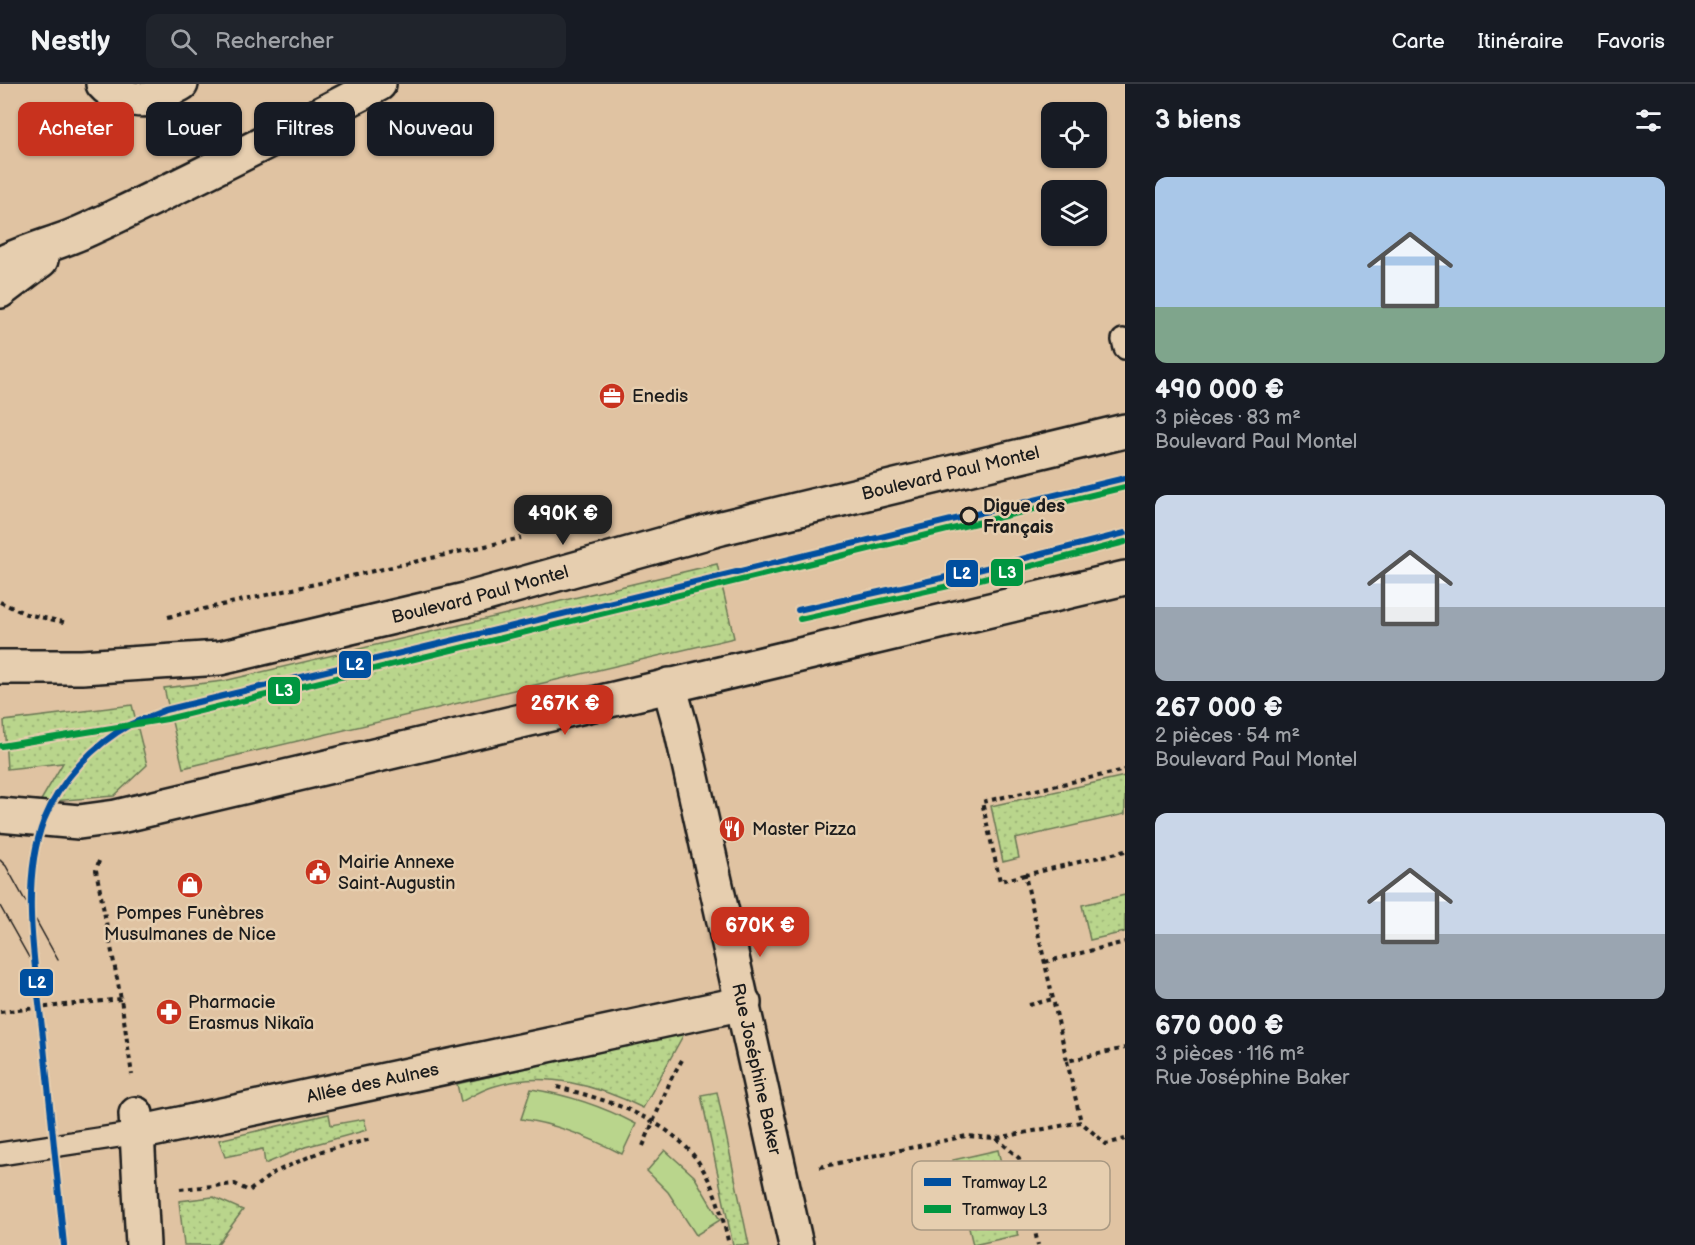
<!DOCTYPE html>
<html lang="fr">
<head>
<meta charset="utf-8">
<style>
  :root { --surface:#171b24; --page:#20242c; --text:#f1f3f6; --muted:#9ea1a6; --line:#363941; --accent:#c8321e }
  body { margin:0; font-family:"Balsamiq Sans",sans-serif; background:var(--page); color:var(--text); height:100vh; display:flex; flex-direction:column; font-size:22px; white-space:nowrap }
  * { box-sizing:border-box; margin:0 }
  p { font-size:20px; color:var(--muted) }
  .icon { flex:none; width:33px; height:33px; fill:none; stroke:currentColor; stroke-width:2; stroke-linecap:round; stroke-linejoin:round }
  .map { position:relative; flex:1; overflow:hidden }
  .sheet { display:flex; flex-direction:column; background:var(--surface); width:570px }
  .sheet>* { flex:none }
  .banner { position:absolute; left:18px; top:18px; width:570px; height:54px; display:flex; gap:12px }
  .fabs { position:absolute; left:1041px; top:18px; display:grid; gap:12px }
  .fabs a { display:grid; place-items:center; width:66px; height:66px; border-radius:12px; background:var(--surface); box-shadow:0 2px 4px #0004; font-size:30px }
  .price { position:absolute; translate:-50% -51px; padding:0 14px; border-radius:12px; background:var(--accent); color:#fff; font-size:20px; line-height:39px; filter:drop-shadow(0 2px 3px #0008) }
  .price::after { content:''; position:absolute; left:50%; top:36px; width:18px; height:14px; margin-left:-9px; background:inherit; clip-path:polygon(0 0,100% 0,50% 100%) }
  .price.on { background:#222; color:#fff }
  ul { padding:0; list-style:none }
  li { display:grid; align-content:center; gap:12px; height:318px; padding:0 30px }
  li span { display:grid; place-items:center; height:186px; border-radius:12px; color:#555 }
  li>.icon { margin-inline-start:auto }
  span .icon { width:108px; height:108px; fill:#fffc; stroke-width:1 }
  li b { font-size:26px }
  h2 { display:flex; justify-content:space-between; align-items:center; height:72px; padding:0 30px; font-size:26px }
  .pill { padding:0 21px; border-radius:12px; background:var(--surface); box-shadow:0 2px 4px #0004; font-size:21px; line-height:54px }
  .pill.on { background:var(--accent); color:#fff }
  header { display:flex; align-items:center; gap:36px; box-sizing:border-box; height:84px; padding:0 30px; background:var(--surface); border-bottom:2px solid var(--line) }
  header strong { font-size:28px }
  nav { display:flex; gap:33px; margin-inline-start:auto; font-size:21px }
  .search { width:420px; height:54px; background:var(--page); display:flex; align-items:center; gap:15px; box-sizing:border-box; padding:0 21px; border-radius:12px; color:var(--muted); font-size:22px }
  main { display:flex; flex:1; min-height:0 }
  .map>svg:first-child { display:block }
  .grass { fill:url(#grass-dots); stroke:#6a7854; stroke-width:1.5 }
  .garden { fill:#b9d58c; stroke:#6a7854; stroke-width:1.5 }
  .lines { fill:none; stroke-linecap:round; stroke-linejoin:round }
  .lane-casing { stroke:#1c1c1c; stroke-width:26 }
  .street-casing { stroke:#1c1c1c; stroke-width:38 }
  .secondary-casing { stroke:#1c1c1c; stroke-width:38 }
  .path { stroke:#1c1c1c; stroke-width:4; stroke-dasharray:4.5 4.5; stroke-linecap:butt }
  .lane { stroke:#e6ceaf; stroke-width:21 }
  .street { stroke:#e6ceaf; stroke-width:33 }
  .secondary { stroke:#e6ceaf; stroke-width:33 }
  .tram { stroke:#1c1c1c; stroke-width:1.5 }
  .tram-1-casing { stroke:#e6ceaf; stroke-width:10 }
  .tram-2-casing { stroke:#e6ceaf; stroke-width:10 }
  .tram-1 { stroke:#004f9f; stroke-width:6 }
  .tram-2 { stroke:#009640; stroke-width:6 }
  .stop-dot { fill:#e6ceaf; stroke:#1c1c1c; stroke-width:3 }
  .labels { text-anchor:middle; dominant-baseline:central; stroke-width:5; stroke-linejoin:round; paint-order:stroke }
  .poi-label { font-size:18px; fill:#1c1c1c; stroke:#e6ceaf; text-anchor:start }
  .street-label { font-size:18px; fill:#1c1c1c; stroke:#e6ceaf }
  .stop-label { font-size:18px; font-weight:bold; fill:#1c1c1c; stroke:#e6ceaf; text-anchor:start }
  .key { fill:#e6ceaf; stroke:#a99983; stroke-width:1.5 }
  .key-label { font-size:16px; fill:#1c1c1c }
  .line-badge { stroke:#e6ceaf; stroke-width:2 }
  .badge-label { font-size:16px; text-anchor:middle; font-weight:bold; fill:#fff }
</style>
</head>
<body>
<header>
<strong>Nestly</strong>
<div class="search"><svg class="icon" aria-label="search" viewBox="0 0 24 24"><circle cx="10" cy="10" r="6"/><path d="M15 15l6 6"/></svg>Rechercher</div>
<nav><a>Carte</a><a>Itinéraire</a><a>Favoris</a></nav>
</header>
<main>
<div class="map">
<svg width="1125" height="1161" viewBox="0 0 1125 1161">
  <defs>
    <pattern id="grass-dots" width="8" height="8" patternUnits="userSpaceOnUse" patternTransform="scale(1.5)"><rect width="8" height="8" fill="#b9d58c"/><path d="M2 2h.1M6 6h.1" fill="none" stroke="#9eb678" stroke-width="1.8" stroke-linecap="round"/></pattern>
  </defs>
  <rect width="100%" height="100%" fill="#e0c3a2"/>
  <filter id="ink" filterUnits="userSpaceOnUse"><feTurbulence type="fractalNoise" baseFrequency=".0167" numOctaves="2"/><feDisplacementMap in="SourceGraphic" scale="12" xChannelSelector="R" yChannelSelector="G"/><feConvolveMatrix kernelMatrix="1 2 1 2 8 2 1 2 1" color-interpolation-filters="sRGB"/></filter>
  <g filter="url(#ink)">
    <path class="grass" d="M717,480l17,74 -551,130 -19,-80 60,-7z
      M132,621l15,60 -33,31 -74,6 23,-39 -56,6 -3,-48z
      M1125,692v38l-110,25 4,19 -16,4 -12,-56z
      M1125,811v37l-35,8 -8,-35z
      M685,948l-42,76c-44,-22 -99,-38 -148,-22 -12,3 -23,10 -34,16l-4,-18z
      M717,1008l32,153h-16l-32,-150z
      M329,1030l2,11 33,-6 3,11 -62,17 -40,17 -2,-15 -38,8 -6,-17z
      M998,1066l20,85 -45,10 -20,-85z
      M213,1113l30,13 -26,35h-33l-5,-44z"/>
    <path class="garden" d="M531,1005c38,6 71,17 105,35l-14,30c-33,-17 -65,-30 -101,-35z
      M665,1066l29,26 26,44 -24,15 -28,-43 -21,-21z"/>
    <g class="lines">
      <defs>
        <path id="lane" d="M1123,256l2,8
          M0,1070l138,-21"/>
        <g id="street">
          <path d="M103,0c10,12 33,18 48,15 10,-2 21,-11 30,-15"/>
          <path id="s1" d="M669,601l12,43 115,517"/>
          <path d="M136,1030l7,131"/>
          <path id="s2" d="M138,1049l606,-130"/>
        </g>
        <g id="secondary">
          <path d="M0,180c29,-15 60,-21 89,-35 98,-46 194,-95 290,-145"/>
          <path d="M0,207l41,-31"/>
          <path id="s3" d="M0,583h82l138,-9 245,-58 256,-72 404,-97"/>
          <path d="M0,731l79,7 37,-5 1009,-239"/>
        </g>
      </defs>
      <use href="#lane" class="lane-casing"/>
      <use href="#street" class="street-casing"/>
      <use href="#secondary" class="secondary-casing"/>
      <path class="path" d="M0,518l26,12 42,9
        M168,533l353,-79
        M1125,767l-100,24 42,186 58,-13
        M99,777l-3,9 25,129 11,76
        M1025,791l-25,6 -18,-79 143,-32
        M1045,878l80,-20
        M1029,921l24,-6
        M0,928l121,-13
        M1067,977l14,61
        M557,1003c51,13 115,32 144,79 15,24 22,52 28,79
        M997,1054l84,-16 25,22 19,-5
        M643,1062l29,-69 10,-17
        M820,1083l146,-31 30,2 23,20 19,87
        M180,1105l55,-5 14,7 26,-19 47,-21 50,-12"/>
      <use href="#lane" class="lane"/>
      <use href="#street" class="street"/>
      <use href="#secondary" class="secondary"/>
      <path class="tram" d="M0,776l6,6 52,94
        M0,822l36,64"/>
      <defs>
        <path id="tram-1" d="M798,526l180,-40 147,-37
          M64,1161c-7,-69 -14,-139 -21,-208 -7,-67 -24,-153 1,-217 16,-40 50,-76 87,-96 11,-5 23,-9 34,-14l960,-232"/>
        <path id="tram-2" d="M800,535l180,-40 145,-37
          M1,662l166,-27 958,-232"/>
      </defs>
      <use href="#tram-1" class="tram-1-casing"/>
      <use href="#tram-2" class="tram-2-casing"/>
      <use href="#tram-1" class="tram-1"/>
      <use href="#tram-2" class="tram-2"/>
    </g>
  </g>
  <defs>
    <symbol id="office-disc" viewBox="-11 -11 22 22"><circle r="9.5" fill="#c8321e" stroke="#e6ceaf"/><path d="M-6-3h4V-5.5h4V-3h4V5H-6ZM-1-4.5V-3h2v-1.5ZM-6 0V1H6V0Z" fill="#fff"/></symbol>
    <symbol id="restaurant-disc" viewBox="-11 -11 22 22"><circle r="9.5" fill="#c8321e" stroke="#e6ceaf"/><path d="M-5-6h1v4h1v-4h1v4h1v-4h1v5L-1.5 .5V6h-2V.5L-5-1ZM5-6V6H3V1.5H1.5Q1.5-4 5-6Z" fill="#fff"/></symbol>
    <symbol id="civic-disc" viewBox="-11 -11 22 22"><circle r="9.5" fill="#c8321e" stroke="#e6ceaf"/><path d="M-.6-6.5H3V-4.5H.6V-3L4-1V1h2V6H-6V1h2V-1L-.6-3ZM-1.2 2.5V6h2.4V2.5Z" fill="#fff"/></symbol>
    <symbol id="shop-disc" viewBox="-11 -11 22 22"><circle r="9.5" fill="#c8321e" stroke="#e6ceaf"/><path d="M-5-2.5h2.3a2.7 3.5 0 0 1 5.4 0H5L5.5 6h-11ZM-1.5-2.5h3a1.5 2.3 0 0 0-3 0Z" fill="#fff"/></symbol>
    <symbol id="pharmacy-disc" viewBox="-11 -11 22 22"><circle r="9.5" fill="#c8321e" stroke="#e6ceaf"/><path d="M-2-6h4v4h4v4h-4v4h-4v-4h-4v-4h4Z" fill="#fff"/></symbol>
  </defs>
  <g fill-rule="evenodd">
    <use href="#office-disc" x="597" y="297" width="30" height="30"/>
    <use href="#restaurant-disc" x="717" y="730" width="30" height="30"/>
    <use href="#civic-disc" x="303" y="773" width="30" height="30"/>
    <use href="#shop-disc" x="175" y="786" width="30" height="30"/>
    <use href="#pharmacy-disc" x="154" y="913" width="30" height="30"/>
  </g>
  <circle class="stop-dot" cx="969" cy="432" r="8"/>
  <g class="labels">
    <g class="poi-label">
      <text x="632" y="312">Enedis</text>
      <text x="752" y="745">Master Pizza</text>
      <text x="338" y="778">Mairie Annexe<tspan x="338" dy="21">Saint-Augustin</tspan></text>
      <text x="190" y="829" text-anchor="middle">Pompes Funèbres<tspan x="190" dy="21">Musulmanes de Nice</tspan></text>
      <text x="188" y="918">Pharmacie<tspan x="188" dy="21">Erasmus Nikaïa</tspan></text>
    </g>
    <g class="street-label">
      <text stroke="none"><textPath href="#s3" startOffset="974">Boulevard Paul Montel</textPath></text>
      <text stroke="none"><textPath href="#s3" startOffset="488">Boulevard Paul Montel</textPath></text>
      <text stroke="none"><textPath href="#s1" startOffset="394">Rue Joséphine Baker</textPath></text>
      <text stroke="none"><textPath href="#s2" startOffset="240">Allée des Aulnes</textPath></text>
    </g>
    <g class="stop-label">
      <text x="983" y="422">Digue des<tspan x="983" dy="21">Français</tspan></text>
    </g>
  </g>
  <rect x="912" y="1077" width="198" height="69" rx="9" class="key"/>
  <rect x="924" y="1094" width="27" height="8" fill="#004f9f"/>
  <rect x="924" y="1121" width="27" height="8" fill="#009640"/>
  <g class="key-label">
    <text x="962" y="1104">Tramway L2</text>
    <text x="962" y="1131">Tramway L3</text>
  </g>
  <g class="line-badge">
    <rect x="990" y="474" width="34" height="29" rx="6" fill="#009640"/>
    <rect x="945" y="475" width="34" height="29" rx="6" fill="#004f9f"/>
    <rect x="338" y="566" width="34" height="29" rx="6" fill="#004f9f"/>
    <rect x="267" y="592" width="34" height="29" rx="6" fill="#009640"/>
    <rect x="19" y="884" width="35" height="29" rx="6" fill="#004f9f"/>
  </g>
  <g class="badge-label">
    <text x="1007" y="494">L3</text>
    <text x="962" y="495">L2</text>
    <text x="355" y="586">L2</text>
    <text x="284" y="612">L3</text>
    <text x="37" y="904">L2</text>
  </g>
</svg>
<div class="fabs">
<a><svg class="icon" aria-label="locate" viewBox="0 0 24 24"><circle cx="12" cy="12" r="6"/><path d="M12 2v4M12 18v4M2 12h4M18 12h4"/></svg></a>
<a><svg class="icon" aria-label="layers" viewBox="0 0 24 24"><path d="M12 4l9 5-9 5-9-5zM3 14l9 5 9-5"/></svg></a>
</div>
<b class="price on" style="left:563px;top:462px">490K €</b>
<b class="price" style="left:565px;top:652px">267K €</b>
<b class="price" style="left:760px;top:874px">670K €</b>
<div class="banner">
<a class="pill on">Acheter</a>
<a class="pill">Louer</a>
<a class="pill">Filtres</a>
<a class="pill">Nouveau</a>
</div>
</div>
<section class="sheet">
<h2>3 biens<svg class="icon" aria-label="filters" viewBox="0 0 24 24"><path d="M4 7h16M4 17h16"/><circle cx="9" cy="7" r="2"/><circle cx="15" cy="17" r="2"/></svg></h2>
<ul>
<li><span style="background:linear-gradient(#a9c7e8 70%,#7fa58c 0)"><svg class="icon" aria-label="home" viewBox="0 0 24 24"><path d="M3 11l9-7 9 7M6 9v11h12V9"/></svg></span><div><b>490 000 €</b><p>3 pièces · 83 m²</p><p>Boulevard Paul Montel</p></div></li>
<li><span style="background:linear-gradient(#c9d6e8 60%,#9aa5b1 0)"><svg class="icon" aria-label="home" viewBox="0 0 24 24"><path d="M3 11l9-7 9 7M6 9v11h12V9"/></svg></span><div><b>267 000 €</b><p>2 pièces · 54 m²</p><p>Boulevard Paul Montel</p></div></li>
<li><span style="background:linear-gradient(#c9d6e8 65%,#9aa5b1 0)"><svg class="icon" aria-label="home" viewBox="0 0 24 24"><path d="M3 11l9-7 9 7M6 9v11h12V9"/></svg></span><div><b>670 000 €</b><p>3 pièces · 116 m²</p><p>Rue Joséphine Baker</p></div></li>
</ul>
</section>
</main>
</body>
</html>
